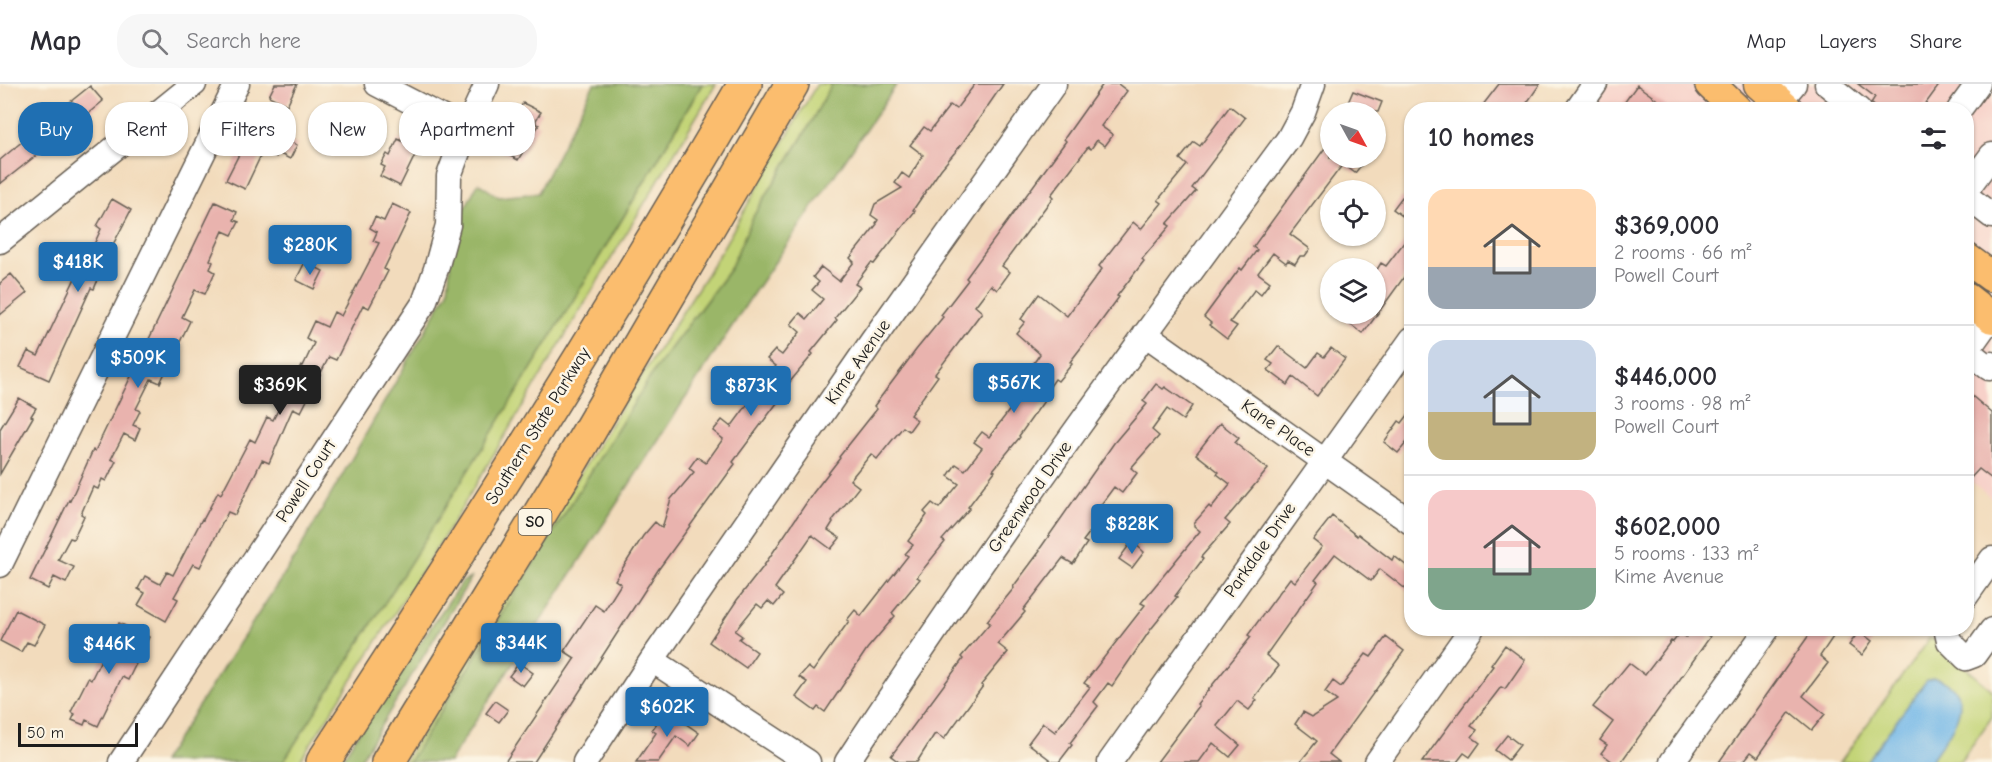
<!DOCTYPE html>
<html lang="en">
<head>
<meta charset="utf-8">
<style>
  :root { --surface:#fff; --page:#f7f7f7; --text:#2b2b33; --muted:#7c7c81; --line:#e1e1e2; --accent:#1f6fb2 }
  body { margin:0; font-family:"Comic Neue",sans-serif; background:var(--page); color:var(--text); height:100vh; display:flex; flex-direction:column; font-size:22px; white-space:nowrap }
  * { box-sizing:border-box; margin:0 }
  p { font-size:20px; color:var(--muted) }
  .icon { flex:none; width:33px; height:33px; fill:none; stroke:currentColor; stroke-width:2; stroke-linecap:round; stroke-linejoin:round }
  .map { position:relative; flex:1; overflow:hidden }
  .drawer { position:absolute; left:1404px; top:18px; width:570px; height:534px; display:flex; flex-direction:column; background:var(--surface); border-radius:24px; box-shadow:0 2px 4px #0004 }
  .drawer>* { flex:none }
  .hud { position:absolute; left:18px; top:18px; width:570px; height:54px; display:flex; gap:12px }
  .needle { width:39px; rotate:130deg }
  .buttons { position:absolute; left:1320px; top:18px; display:grid; gap:12px }
  .buttons a { display:grid; place-items:center; width:66px; height:66px; border-radius:50%; background:var(--surface); box-shadow:0 2px 4px #0004; font-size:30px }
  .scale { position:absolute; left:18px; bottom:15px; width:120px; box-sizing:border-box; padding-left:6px; border:3px solid #1c1c1c; border-top:0; font-size:16px; line-height:21px; white-space:nowrap; color:#1c1c1c; -webkit-text-stroke:4px #fcf5e5; paint-order:stroke }
  .price { position:absolute; translate:-50% -51px; padding:0 14px; border-radius:6px; background:var(--accent); color:#fff; font-size:20px; line-height:39px; filter:drop-shadow(0 2px 3px #0008) }
  .price::after { content:''; position:absolute; left:50%; top:36px; width:18px; height:14px; margin-left:-9px; background:inherit; clip-path:polygon(0 0,100% 0,50% 100%) }
  .price.current { background:#222; color:#fff }
  ul { padding:0; list-style:none }
  li { display:flex; align-items:center; gap:18px; height:150px; padding:0 24px }
  li+li { border-top:2px solid var(--line) }
  li span { display:grid; place-items:center; flex:none; width:168px; height:120px; border-radius:18px; color:#555 }
  li>.icon { margin-inline-start:auto }
  span .icon { width:72px; height:72px; fill:#fffc; stroke-width:1 }
  li b { font-size:26px }
  h2 { display:flex; justify-content:space-between; align-items:center; height:72px; padding:0 24px; font-size:26px }
  .tag { padding:0 21px; border-radius:24px; background:var(--surface); box-shadow:0 2px 4px #0004; font-size:21px; line-height:54px }
  .tag.current { background:var(--accent); color:#fff }
  header { display:flex; align-items:center; gap:36px; box-sizing:border-box; height:84px; padding:0 30px; background:var(--surface); border-bottom:2px solid var(--line) }
  header strong { font-size:28px }
  nav { display:flex; gap:33px; margin-inline-start:auto; font-size:21px }
  .search { width:420px; height:54px; background:var(--page); display:flex; align-items:center; gap:15px; box-sizing:border-box; padding:0 21px; border-radius:24px; color:var(--muted); font-size:22px }
  .map>svg:first-child { display:block }
  .built { fill:#f7d1c9 }
  .green { fill:#c3d477; stroke:#70784a; stroke-width:1.5 }
  .forest { fill:#9ab668; stroke:#5b6942; stroke-width:1.5 }
  .water { fill:#72b7e8; stroke:#476a82; stroke-width:1.5 }
  .building { fill:#e9b3ae }
  .lines { fill:none; stroke-linecap:round; stroke-linejoin:round }
  .minor-casing { stroke:#675f54; stroke-width:27 }
  .major-casing { stroke:#675f54; stroke-width:33 }
  .highway-casing { stroke:#675f54; stroke-width:36 }
  .minor { stroke:#fff; stroke-width:24 }
  .major { stroke:#fbbd6e; stroke-width:30 }
  .highway { stroke:#fbbd6e; stroke-width:33 }
  .labels { text-anchor:middle; dominant-baseline:central; stroke-width:5; stroke-linejoin:round; paint-order:stroke }
  .shield { fill:#fcf5e5; stroke:#5f5d58; stroke-width:1.5 }
  .shield-label { font-size:16px; font-weight:bold; fill:#1c1c1c }
  .street-label { font-size:18px; fill:#1c1c1c; stroke:#fcf5e5 }
</style>
</head>
<body>
<header>
<strong>Map</strong>
<div class="search"><svg class="icon" aria-label="search" viewBox="0 0 24 24"><circle cx="10" cy="10" r="6"/><path d="M15 15l6 6"/></svg>Search here</div>
<nav><a>Map</a><a>Layers</a><a>Share</a></nav>
</header>
<div class="map">
<svg width="1992" height="678" viewBox="0 0 1992 678">
  <rect width="100%" height="100%" fill="#fcf5e5"/>
  <filter id="ink" filterUnits="userSpaceOnUse"><feTurbulence type="fractalNoise" baseFrequency=".0167" numOctaves="2"/><feDisplacementMap in="SourceGraphic" scale="12" xChannelSelector="R" yChannelSelector="G"/><feConvolveMatrix kernelMatrix="1 2 1 2 8 2 1 2 1" color-interpolation-filters="sRGB"/></filter>
  <filter id="wash" filterUnits="userSpaceOnUse"><feTurbulence type="fractalNoise" baseFrequency=".008" numOctaves="4" result="noise"/><feDisplacementMap in="SourceGraphic" scale="24" xChannelSelector="R" yChannelSelector="G"/><feGaussianBlur stdDeviation="1.35" result="paint"/><feColorMatrix in="noise" values="0 0 0 0 0 0 0 0 0 0 0 0 0 0 0 0 0 1.4 0 .05"/><feComposite in="paint" operator="in"/></filter>
  <g filter="url(#wash)">
    <rect width="100%" height="100%" fill="#f2dbbc"/>
    <path class="built" d="M1603,0h389v415l-25,-21 -1,-368h-378z"/>
    <path class="green" d="M702,0h14l-267,445 -150,233h-16c144,-223 285,-448 419,-678z
      M817,0h15l-26,47 -52,84 -24,54 -74,99 -247,394h-5l203,-332 107,-167z
      M1930,553l62,53v27l-32,45h-120z"/>
    <path class="forest" d="M594,0h108c-134,230 -275,455 -419,678h-121l132,-203 154,-268 5,-60 25,-48 21,14 39,-4z
      M832,0h65l-146,213 -302,465h-40l247,-394 74,-99 24,-54 52,-84z
      M471,494l-112,184h-19l29,-46 93,-134z"/>
    <path class="water" d="M1934,594c7,1 11,3 17,8 25,21 -9,56 -21,76h-64l60,-81z"/>
    <g id="blocks">
      <path class="building" d="M275,0h22l-10,21 -18,-9z
        M975,0h28l-42,61 -20,24 -28,41 2,1 -41,53 -3,-1 -16,21 5,3 -25,31 2,2 -26,32 2,2 -29,35 2,2 -53,71 2,2 -77,106 -124,192h-29l70,-104 -11,-7 31,-46 9,6 17,-27 -6,-4 28,-44 12,-14 7,6 9,-29 23,-27 -5,-4 8,-11 9,6 17,-24 -10,-8 9,-11 9,7 45,-61 -9,-7 8,-9 7,5 18,-23 -9,-8 9,-11 7,6 16,-20 -11,-9 7,-8 -6,-5 8,-10 18,14 15,-19 -4,-4 27,-34 -1,-1 2,-3 -7,-5 4,-11 27,-16 -7,-5 7,-10 7,5 14,-23 -13,-10 14,-18 6,4 20,-26 6,4z
        M1103,0h15l9,7 -26,35 12,9 -8,11 -8,-6 -6,9 -3,-2 -37,48 2,2 -51,69 8,6 -13,18 -6,-5 -16,21 7,6 -47,62 3,2 -28,39 7,5 -8,11 -6,-4 -26,32 -6,-5 -21,26 9,7 -27,34 1,1 -5,8 12,8 -9,11 -19,-14 -37,53 8,7 -9,11 -6,-5 -6,7 -5,-4 -22,27 7,5 -3,3 18,13 -11,16 -37,-26 28,-42 26,-33 50,-74 27,-35 -1,-1 38,-48 -3,-3 42,-56 27,-33 -2,-2 27,-35 -2,-2 100,-137 -2,-2z
        M1499,0h41l-18,26h-43z
        M1858,0h82l-19,26h-42l-8,-7 4,-6z
        M1637,1l34,25h-52z
        M90,2l13,15 -30,25 -13,-16z
        M1353,7l29,11 -4,10h-34z
        M523,19l18,9 -5,8v4l3,1 -21,35 -21,-11z
        M1230,22l15,12 -53,70 4,3 -29,33 3,2 -28,33 2,2 -27,35 2,1 -22,30 -27,35 2,2 -14,17 -3,-2 -14,20 3,2 -25,35 1,1 -27,33 2,1 -27,36 2,1 -28,32 3,2 -28,35 3,2 -28,34 3,3 -28,33 -42,63 -7,-5 -3,4 -19,-14 11,-15 -8,-5 9,-10 5,4 36,-50 -2,-1 8,-10 6,6 47,-60 -3,-2 8,-9 -5,-4 19,-26 -3,-3 8,-9 7,5 20,-24 -11,-8 8,-12 9,6 17,-22 -8,-6 8,-10 7,5 29,-38 -6,-5 28,-40 -24,-21 9,-11 -4,-3 18,-25 28,22 35,-47 -3,-3 34,-44 8,7 21,-26 -4,-3 29,-35 -7,-6 14,-17 6,4z
        M327,26l28,15 -9,17 -28,-14z
        M255,39l31,15 -1,1 12,6 -7,14 -12,-6 -2,4 -13,-6 -18,38 -19,-9z
        M36,46l10,12 -6,5 3,3 -43,34v-24z
        M398,55l20,10 -18,37 -20,-10 5,-9 -4,-2 6,-11 3,2z
        M1330,57v17h26l7,5 -8,10 -12,-9 -53,70 20,15 -5,7h-5l-5,8 -7,-4 -2,3 -13,-10 -15,20 12,9 -9,12 -6,-5 -25,33 7,4 -10,13 -18,-14 2,-2 -7,-6 36,-49 2,2 15,-20 -4,-3z
        M1402,113l10,7v19l-19,-14z
        M112,115l19,11 -25,48h1l-13,31 -3,-1 -42,92 -29,-13 8,-16 10,5 40,-84 2,1 11,-22 10,-22 -4,-3z
        M215,118l22,10 -3,8 5,2 -7,13 -9,-4 -13,29 3,2 -3,7 5,3 -10,22 -10,-4 -13,27 8,4 -30,62 -9,-4 -15,30 4,2 -7,14 7,3 -5,12 -11,-6 -13,25 5,2 -10,20 -4,-2 -4,10 -5,-2 -12,27 3,2 -11,23 -3,-1 -12,22 16,7 -8,16 -12,-6 -6,12 -18,-9 39,-80 1,1 23,-51 2,1z
        M392,120l19,9 -27,56 4,2 -19,37 -6,-3 -27,55 -7,-3 -28,55 -8,-4 -24,55 -7,-3 -27,55 -7,-3 -28,55 -7,-3 -19,33 4,2 -12,22 -28,-16 7,-12 -7,-4 7,-13 15,8 7,-12 6,3 29,-56 1,1 15,-28 3,2 29,-55 5,3 12,-25 6,3 28,-55 2,1 11,-23 -8,-5 8,-17 13,6 7,-15 7,4 38,-73 -6,-2 4,-9 -7,-4 5,-11 9,4z
        M1412,148v34l-49,68 -27,-20h40v-43l5,-8 5,3z
        M305,178l18,9 -9,18 -18,-9z
        M11,190l16,19 -27,22v-32z
        M1278,262l29,22 11,-15 6,4 7,-9 14,11 -28,37 -24,-19 -5,8 -20,-15 5,-6 -6,-4z
        M1156,300l7,5 2,-2 27,19 -9,14 -16,-11 -15,21 7,6 -28,32 6,5 -15,20 -8,-6 -17,23 6,5 -20,26 4,2 -14,21 -10,-6 -40,52 2,2 -27,32 10,8 -27,33 2,1 -39,53 -7,-5 -3,1 -17,27h-18l-8,-6 72,-97 -2,-2 29,-34 -3,-2 27,-33 -1,-1 27,-36 -1,-1 75,-107 33,-39 -4,-3z
        M1972,312l20,17v66l-13,-10 -13,14v-80z
        M19,314l17,10 -5,8 2,1 -33,57v-45z
        M1412,326v26l-14,17 -14,-11 15,-21 3,2z
        M1220,339l19,15 -4,5 33,26 -43,51 5,4 -29,33 2,2 -28,37 2,1 -26,32 -39,57 -4,-3 -14,19 4,4 -28,37 2,2 -13,17h-6l-25,-19 15,-20 12,9 35,-45 -6,-4 61,-78 -4,-2 59,-72 -6,-5v-3l15,-17 2,2 19,-24 -13,-10 2,-2 -23,-18z
        M1137,422l9,9 -13,17 -11,-9z
        M1332,432l25,20 1,-2 34,26 2,-4 18,14v24l-32,-25 -9,12 -36,-27 -20,26 3,2 -52,73 13,11 -25,32 3,2 -8,10 -12,-9 -20,25 23,19 -10,12 -17,-14 -14,19h-42l42,-56 -2,-2 54,-67 -3,-2 42,-57 5,4 27,-35 -9,-7z
        M1132,457l12,11 -12,16 -13,-9z
        M16,526l29,15 -11,20 -7,-3 -6,10 -21,-11z
        M119,539l30,14 -21,43 -6,-3 -24,49 -12,-6 -2,5 -12,-5 3,-6 -4,-2 17,-34 3,2z
        M1692,544h6l12,9 -89,125h-8l-12,-9 6,-8 -7,-5 13,-18 -20,-15 36,-44 16,12 26,-34 2,1 7,-9 6,4z
        M1814,544h25l-19,28 8,7 -25,33 22,18 -13,16 -22,-18 -32,45 -7,-5 -8,10h-24z
        M548,545l12,9 -11,13 -11,-10z
        M1859,547l13,10 -10,14 -13,-10z
        M1386,553l18,14 -75,103 10,8h-39l17,-21 -22,-17 8,-12 9,5 25,-16 -12,-9 8,-11 8,6 25,-33 5,3z
        M1505,561l20,15 -20,29 -4,-2 -30,39 6,4 -5,7 8,6 -10,14 -6,-4 -7,9h-35l71,-96 -2,-1z
        M519,579l14,10 -10,13 -14,-10z
        M495,617l13,9 -9,12 -13,-9z
        M663,630l7,5 3,-4 26,18 -9,13 -14,-10 -18,26h-22l20,-29 -4,-3z
        M1507,651l13,10 -12,15 -13,-10z"/>
    </g>
  </g>
  <g filter="url(#ink)">
    <use href="#blocks" fill-opacity="0" stroke="#675f54" stroke-width="1.5"/>
    <g class="lines">
      <defs>
        <path id="minor" d="M377,0l89,46
          M1827,0l32,26
          M1779,18l15,-18
          M1577,26l18,-26
          M1959,26l19,-26
          M1966,106l26,-35
          M1966,112l26,20
          M0,157l194,-157
          M1145,250l267,189
          M1967,267l22,17 3,-4
          M1966,268l25,-35
          M0,481l237,-481
          M1966,512l26,-37
          M1946,544l3,13 17,17 8,-3 18,-25
          M652,576l156,102
          M121,678l303,-459 12,-34 12,-44 1,-49 17,-46 21,-46
          M585,678l67,-102 221,-320 181,-256
          M847,678c140,-213 291,-419 442,-624l14,-26 10,-28
          M1110,678l302,-423
          M1377,678l95,-134
          M1672,678l96,-134"/>
        <path id="major" d="M1710,0l27,26
          M1759,0l29,26
          M1966,174l26,19
          M1966,214l26,20"/>
        <path id="highway" d="M323,678c146,-223 288,-448 422,-678
          M388,678l172,-281 232,-397"/>
      </defs>
      <use href="#minor" class="minor-casing"/>
      <use href="#major" class="major-casing"/>
      <use href="#highway" class="highway-casing"/>
      <use href="#minor" class="minor"/>
      <use href="#major" class="major"/>
      <use href="#highway" class="highway"/>
    </g>
  </g>
  <g class="labels">
    <rect class="shield" x="518.5" y="425" width="33" height="26" rx="4.5"/>
    <g class="shield-label">
      <text x="535" y="438">SO</text>
    </g>
    <g class="street-label">
      <text transform="translate(858 278) rotate(-55)">Kime Avenue</text>
      <text transform="translate(538 342) rotate(-58)">Southern State Parkway</text>
      <text transform="translate(1278 344) rotate(35)">Kane Place</text>
      <text transform="translate(306 397) rotate(-57)">Powell Court</text>
      <text transform="translate(1030 413) rotate(-55)">Greenwood Drive</text>
      <text transform="translate(1260 466) rotate(-55)">Parkdale Drive</text>
    </g>
  </g>
</svg>
<div class="buttons">
<a><svg class="needle" viewBox="-14 -14 28 28"><path d="M0-13l5 13h-10z" fill="#e53935"/><path d="M0 13l5-13h-10z" fill="#7c7c81"/></svg></a>
<a><svg class="icon" aria-label="locate" viewBox="0 0 24 24"><circle cx="12" cy="12" r="6"/><path d="M12 2v4M12 18v4M2 12h4M18 12h4"/></svg></a>
<a><svg class="icon" aria-label="layers" viewBox="0 0 24 24"><path d="M12 4l9 5-9 5-9-5zM3 14l9 5 9-5"/></svg></a>
</div>
<div class="scale">50 m</div>
<b class="price" style="left:310px;top:192px">$280K</b>
<b class="price" style="left:78px;top:209px">$418K</b>
<b class="price" style="left:138px;top:305px">$509K</b>
<b class="price" style="left:1014px;top:330px">$567K</b>
<b class="price current" style="left:280px;top:332px">$369K</b>
<b class="price" style="left:751px;top:333px">$873K</b>
<b class="price" style="left:1132px;top:471px">$828K</b>
<b class="price" style="left:521px;top:590px">$344K</b>
<b class="price" style="left:109px;top:591px">$446K</b>
<b class="price" style="left:667px;top:654px">$602K</b>
<div class="hud">
<a class="tag current">Buy</a>
<a class="tag">Rent</a>
<a class="tag">Filters</a>
<a class="tag">New</a>
<a class="tag">Apartment</a>
</div>
<section class="drawer">
<h2>10 homes<svg class="icon" aria-label="filters" viewBox="0 0 24 24"><path d="M4 7h16M4 17h16"/><circle cx="9" cy="7" r="2"/><circle cx="15" cy="17" r="2"/></svg></h2>
<ul>
<li><span style="background:linear-gradient(#ffd9b3 65%,#9aa5b1 0)"><svg class="icon" aria-label="home" viewBox="0 0 24 24"><path d="M3 11l9-7 9 7M6 9v11h12V9"/></svg></span><div><b>$369,000</b><p>2 rooms · 66 m²</p><p>Powell Court</p></div></li>
<li><span style="background:linear-gradient(#c9d6e8 60%,#c2b280 0)"><svg class="icon" aria-label="home" viewBox="0 0 24 24"><path d="M3 11l9-7 9 7M6 9v11h12V9"/></svg></span><div><b>$446,000</b><p>3 rooms · 98 m²</p><p>Powell Court</p></div></li>
<li><span style="background:linear-gradient(#f6c9c9 65%,#7fa58c 0)"><svg class="icon" aria-label="home" viewBox="0 0 24 24"><path d="M3 11l9-7 9 7M6 9v11h12V9"/></svg></span><div><b>$602,000</b><p>5 rooms · 133 m²</p><p>Kime Avenue</p></div></li>
</ul>
</section>
</div>
</body>
</html>
